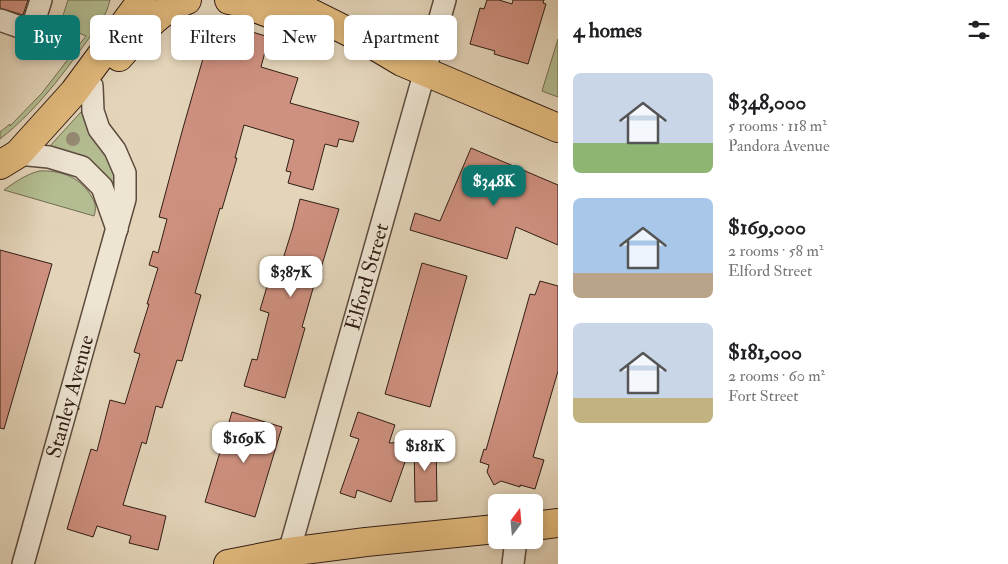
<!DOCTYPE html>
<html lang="en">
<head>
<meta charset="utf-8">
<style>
  :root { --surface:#fff; --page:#f2f2f2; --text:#202124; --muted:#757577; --accent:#0f766e }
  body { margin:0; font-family:"IM FELL Double Pica",serif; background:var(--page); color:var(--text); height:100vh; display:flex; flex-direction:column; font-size:19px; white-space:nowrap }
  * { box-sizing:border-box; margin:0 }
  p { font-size:16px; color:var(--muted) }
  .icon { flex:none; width:28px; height:28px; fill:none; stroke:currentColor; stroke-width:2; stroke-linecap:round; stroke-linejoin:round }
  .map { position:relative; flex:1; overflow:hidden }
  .sheet { display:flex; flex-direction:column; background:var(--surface); width:450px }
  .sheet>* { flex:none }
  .banner { position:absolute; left:15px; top:15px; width:468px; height:45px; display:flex; gap:10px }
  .needle { width:32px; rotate:16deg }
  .controls { position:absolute; left:488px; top:494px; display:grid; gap:10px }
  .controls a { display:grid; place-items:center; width:55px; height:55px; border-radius:8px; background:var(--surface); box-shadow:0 2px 8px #0003; font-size:25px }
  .price { position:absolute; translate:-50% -42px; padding:0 11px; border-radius:10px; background:#fff; color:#222; font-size:16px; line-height:32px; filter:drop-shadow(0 1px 2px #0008) }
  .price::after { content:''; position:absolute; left:50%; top:30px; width:15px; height:11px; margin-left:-8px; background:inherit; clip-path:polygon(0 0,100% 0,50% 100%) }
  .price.active { background:var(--accent); color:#fff }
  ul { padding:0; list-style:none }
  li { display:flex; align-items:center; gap:15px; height:125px; padding:0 15px }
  li span { display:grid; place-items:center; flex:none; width:140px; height:100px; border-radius:8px; color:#555 }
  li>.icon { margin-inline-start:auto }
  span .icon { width:60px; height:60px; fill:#fffc; stroke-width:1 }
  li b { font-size:21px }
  h2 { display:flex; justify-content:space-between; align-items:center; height:60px; padding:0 15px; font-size:21px }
  .pill { padding:0 18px; border-radius:8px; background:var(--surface); box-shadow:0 2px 8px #0003; font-size:18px; line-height:45px }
  .pill.active { background:var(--accent); color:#fff }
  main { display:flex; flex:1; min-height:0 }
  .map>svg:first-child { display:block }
  .green { fill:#b3bd91; stroke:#726d53 }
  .building { fill:#ce907f; stroke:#301d15 }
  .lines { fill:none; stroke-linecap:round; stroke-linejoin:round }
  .minor-casing { stroke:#5d4b3e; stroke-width:24 }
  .major-casing { stroke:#301d15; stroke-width:30 }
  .minor { stroke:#ede4d2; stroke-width:21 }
  .major { stroke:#e2ba7d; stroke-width:28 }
  .tree { fill:#968a74 }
  .labels { text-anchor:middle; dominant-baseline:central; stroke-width:4; stroke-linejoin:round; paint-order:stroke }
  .street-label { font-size:21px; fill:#301d15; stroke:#ede4d2 }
</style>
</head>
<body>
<main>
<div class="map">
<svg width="558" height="564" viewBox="0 0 558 564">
  <rect width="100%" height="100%" fill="#e4d5ba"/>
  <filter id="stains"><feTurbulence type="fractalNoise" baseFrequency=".004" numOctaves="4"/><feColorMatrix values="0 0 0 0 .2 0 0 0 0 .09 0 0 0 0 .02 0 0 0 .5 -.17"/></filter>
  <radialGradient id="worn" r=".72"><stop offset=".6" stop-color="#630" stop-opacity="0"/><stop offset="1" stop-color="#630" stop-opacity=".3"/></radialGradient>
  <path class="green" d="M68,0h42l-3,10 -5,10c-31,43 -60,86 -102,119v-7l10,-8v2l32,-33 44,-57 -26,-11z
    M558,39v58l-16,-6z
    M81,112h2l24,43 9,20 2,24 -69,-52z
    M39,171c20,-1 39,5 51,23 5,8 7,13 4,22l-90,-26c11,-8 21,-15 35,-19z"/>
  <path class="building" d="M0,0h28l-5,15 -23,-7z
    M487,0h12l13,4 1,-4h31l-1,3 3,1 -18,60 -34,-10 1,-3 -25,-7 10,-36 4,1z
    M215,21l54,16 -8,30 37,11 -8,25 69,19 -6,20 -14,-3 -2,8 -12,-3 -12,46 -25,-7 3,-11 -5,-1 8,-31 -50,-15 -9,33h2l-15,51 -2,-1 -25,85 6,2 -19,66 -5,-1 -15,48 -6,-2 -10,38 -4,-2 -19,63 43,11 -8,34 -29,-7 2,-7 -34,-10 -4,11 -26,-8 24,-80 6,2 13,-51 15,4 15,-50 -6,-2 15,-48h-2l11,-36 -9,-3 4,-14 5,2 9,-34 -8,-2 24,-89 21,-73h1z
    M471,148l87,37v60l-42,-18 -9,32 -97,-29 5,-17 25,8z
    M300,199l39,10 -21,69h-2l-14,49 3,1 -20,70 -41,-12 8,-27 5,1 12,-47 -9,-3 11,-37 7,2 15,-48z
    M0,250l52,14 -48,165 -4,-1z
    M422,263l45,13 -37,131 -45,-13z
    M540,281l18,5v85l-25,86 11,3 -9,29 -15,-4v2l-19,-6 -7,4 -7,-13 2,-7 -9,-3 4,-13 2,1 44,-156 5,1z
    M232,412l50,15 -27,90 -50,-15z
    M358,412l37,13 -6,18 23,-1 -21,60 -34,-12 -2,8 -15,-5 19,-54 -9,-3z
    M414,442h22l1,59 -22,1z"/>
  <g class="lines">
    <defs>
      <g id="minor">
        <path d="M0,20l31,11 10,-31"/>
        <path d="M18,154l31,3 33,10 20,20 15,42"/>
        <path id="s1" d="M289,552l156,-552"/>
        <path id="s2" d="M23,564l102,-365v-26l-10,-23 -16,-21 -6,-18 -1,-25"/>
        <path d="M513,564l3,-24"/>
      </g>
      <path id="major" d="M229,0l10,2 61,23
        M280,0l23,9 62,31 37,22 156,66
        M119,57c20,-22 39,-47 68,-57
        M0,165l18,-11 56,-62 68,-92
        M534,526l24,-3
        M228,564l61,-12 77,-10 130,-13"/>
    </defs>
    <use href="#minor" class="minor-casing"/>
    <use href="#major" class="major-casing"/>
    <use href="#minor" class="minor"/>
    <use href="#major" class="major"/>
  </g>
  <circle class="tree" cx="73" cy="139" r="7"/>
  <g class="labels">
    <g class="street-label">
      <text stroke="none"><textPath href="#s1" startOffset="286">Elford Street</textPath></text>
      <text stroke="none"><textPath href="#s2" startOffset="174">Stanley Avenue</textPath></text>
    </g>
  </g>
  <rect width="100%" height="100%" filter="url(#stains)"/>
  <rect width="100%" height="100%" fill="url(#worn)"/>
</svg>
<div class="controls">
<a><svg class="needle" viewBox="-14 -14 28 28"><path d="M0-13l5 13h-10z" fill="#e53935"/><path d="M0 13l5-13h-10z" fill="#757577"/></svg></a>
</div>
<b class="price active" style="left:494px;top:207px">$348K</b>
<b class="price" style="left:291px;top:298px">$387K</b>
<b class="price" style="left:244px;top:464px">$169K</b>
<b class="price" style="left:425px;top:472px">$181K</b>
<div class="banner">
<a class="pill active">Buy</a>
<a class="pill">Rent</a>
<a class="pill">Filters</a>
<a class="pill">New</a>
<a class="pill">Apartment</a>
</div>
</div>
<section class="sheet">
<h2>4 homes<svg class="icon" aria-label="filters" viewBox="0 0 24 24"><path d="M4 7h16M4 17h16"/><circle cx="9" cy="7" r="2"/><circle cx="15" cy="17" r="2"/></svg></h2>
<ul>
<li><span style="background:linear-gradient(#c9d6e8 70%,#8fb573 0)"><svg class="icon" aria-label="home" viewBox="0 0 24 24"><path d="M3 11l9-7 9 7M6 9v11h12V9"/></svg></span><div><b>$348,000</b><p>5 rooms · 118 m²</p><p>Pandora Avenue</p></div></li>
<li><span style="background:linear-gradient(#a9c7e8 75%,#b9a48a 0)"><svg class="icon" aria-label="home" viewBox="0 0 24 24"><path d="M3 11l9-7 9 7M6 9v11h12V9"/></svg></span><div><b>$169,000</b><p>2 rooms · 58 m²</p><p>Elford Street</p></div></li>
<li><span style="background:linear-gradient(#c9d6e8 75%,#c2b280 0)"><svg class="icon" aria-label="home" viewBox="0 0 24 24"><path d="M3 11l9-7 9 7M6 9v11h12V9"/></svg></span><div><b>$181,000</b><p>2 rooms · 60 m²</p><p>Fort Street</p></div></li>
</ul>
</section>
</main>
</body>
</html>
